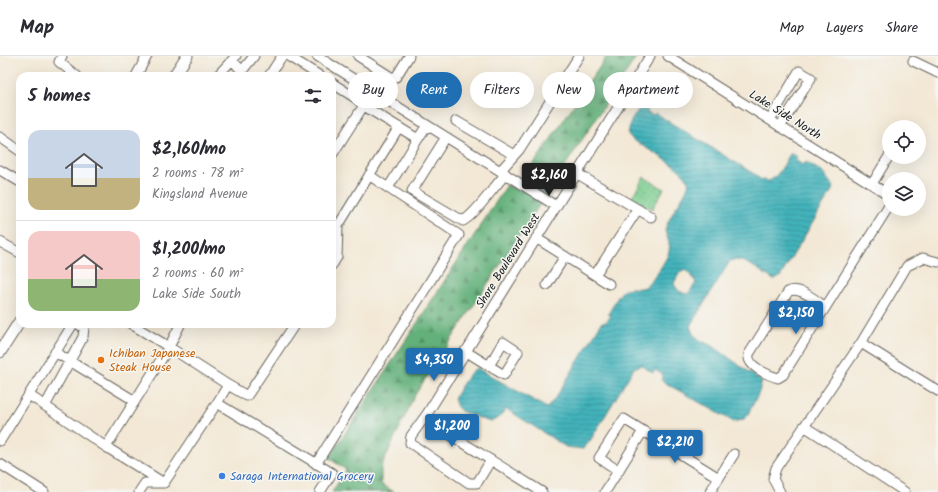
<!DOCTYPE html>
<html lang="en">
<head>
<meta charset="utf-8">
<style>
  :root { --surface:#fff; --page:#f7f7f7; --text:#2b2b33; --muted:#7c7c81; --line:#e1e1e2; --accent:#1f6fb2 }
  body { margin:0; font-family:Kalam,sans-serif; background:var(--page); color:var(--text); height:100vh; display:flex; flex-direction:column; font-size:15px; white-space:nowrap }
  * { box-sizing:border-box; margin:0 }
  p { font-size:13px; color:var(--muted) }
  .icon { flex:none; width:22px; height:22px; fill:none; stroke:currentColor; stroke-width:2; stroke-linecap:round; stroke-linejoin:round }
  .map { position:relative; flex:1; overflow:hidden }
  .sheet { position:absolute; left:16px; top:16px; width:320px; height:256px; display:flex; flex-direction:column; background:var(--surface); border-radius:12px; box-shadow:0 4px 16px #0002 }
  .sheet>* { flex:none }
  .banner { position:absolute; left:348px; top:16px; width:380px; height:36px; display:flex; gap:8px }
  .buttons { position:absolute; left:882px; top:64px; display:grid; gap:8px }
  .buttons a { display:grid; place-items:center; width:44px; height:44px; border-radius:50%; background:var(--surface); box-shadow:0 4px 16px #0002; font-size:20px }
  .price { position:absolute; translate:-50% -34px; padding:0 9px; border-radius:4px; background:var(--accent); color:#fff; font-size:13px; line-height:26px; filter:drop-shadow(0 1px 2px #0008) }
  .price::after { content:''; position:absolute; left:50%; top:24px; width:12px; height:9px; margin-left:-6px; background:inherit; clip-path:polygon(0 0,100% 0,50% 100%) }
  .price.current { background:#222; color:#fff }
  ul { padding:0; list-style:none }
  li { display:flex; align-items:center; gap:12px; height:100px; padding:0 12px }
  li+li { border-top:1px solid var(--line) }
  li span { display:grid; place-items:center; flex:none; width:112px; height:80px; border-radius:12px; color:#555 }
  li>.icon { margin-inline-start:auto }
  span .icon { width:48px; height:48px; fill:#fffc; stroke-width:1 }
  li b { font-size:17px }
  h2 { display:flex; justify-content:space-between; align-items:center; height:48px; padding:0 12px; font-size:17px }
  .chip { padding:0 14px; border-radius:18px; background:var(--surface); box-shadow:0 4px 16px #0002; font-size:14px; line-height:36px }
  .chip.current { background:var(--accent); color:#fff }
  header { display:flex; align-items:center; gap:24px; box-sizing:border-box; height:56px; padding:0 20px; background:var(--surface); border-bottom:1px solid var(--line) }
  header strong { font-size:19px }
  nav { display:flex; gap:22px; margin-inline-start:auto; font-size:14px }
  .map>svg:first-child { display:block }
  .forest { fill:url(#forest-firs); stroke:#40664b }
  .park { fill:url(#park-dots); stroke:#4b7456 }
  .water { fill:url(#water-rules); stroke:#30686c; fill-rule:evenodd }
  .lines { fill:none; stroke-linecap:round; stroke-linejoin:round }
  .minor-casing { stroke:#67635d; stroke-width:11 }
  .major-casing { stroke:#67635d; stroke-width:13 }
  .minor { stroke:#fff; stroke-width:9 }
  .major { stroke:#fff; stroke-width:11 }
  .food-dot { fill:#e8710a; stroke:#f6f6f2; stroke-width:1.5 }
  .shop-dot { fill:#3f7fe0; stroke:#f6f6f2; stroke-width:1.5 }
  .labels { text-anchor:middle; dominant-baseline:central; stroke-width:3; stroke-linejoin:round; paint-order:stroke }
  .street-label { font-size:12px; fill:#1c1c1c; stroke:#f6f6f2 }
  .food-label { font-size:12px; fill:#c56008; stroke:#f6f6f2; text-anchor:start }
  .shop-label { font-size:12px; fill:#366cbe; stroke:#f6f6f2; text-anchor:start }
</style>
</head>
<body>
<header>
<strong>Map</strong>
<nav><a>Map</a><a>Layers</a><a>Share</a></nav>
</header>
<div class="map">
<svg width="938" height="436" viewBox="0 0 938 436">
  <defs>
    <pattern id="forest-firs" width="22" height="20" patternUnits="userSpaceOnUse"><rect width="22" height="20" fill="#63b07a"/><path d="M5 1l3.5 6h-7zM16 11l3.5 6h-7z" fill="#518e63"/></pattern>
    <pattern id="park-dots" width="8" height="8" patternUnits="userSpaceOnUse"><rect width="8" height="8" fill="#7acd8f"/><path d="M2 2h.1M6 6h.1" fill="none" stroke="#69af7b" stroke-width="1.8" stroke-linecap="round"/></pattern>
    <pattern id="water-rules" width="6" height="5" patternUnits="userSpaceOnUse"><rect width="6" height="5" fill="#43b3bb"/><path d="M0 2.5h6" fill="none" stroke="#379197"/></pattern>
  </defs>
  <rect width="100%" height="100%" fill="#f6f6f2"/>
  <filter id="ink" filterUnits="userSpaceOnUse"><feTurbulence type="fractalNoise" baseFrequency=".025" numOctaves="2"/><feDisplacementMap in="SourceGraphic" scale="8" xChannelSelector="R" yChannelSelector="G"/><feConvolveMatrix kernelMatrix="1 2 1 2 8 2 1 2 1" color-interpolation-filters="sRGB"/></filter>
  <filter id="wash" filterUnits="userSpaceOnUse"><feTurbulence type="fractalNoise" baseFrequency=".012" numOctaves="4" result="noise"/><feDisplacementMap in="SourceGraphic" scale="16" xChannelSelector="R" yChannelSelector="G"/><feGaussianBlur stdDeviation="0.9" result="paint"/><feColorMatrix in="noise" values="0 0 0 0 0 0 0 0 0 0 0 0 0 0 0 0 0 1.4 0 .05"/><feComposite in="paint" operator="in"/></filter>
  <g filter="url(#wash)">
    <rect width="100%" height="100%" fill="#f3e8d5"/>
    <path class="forest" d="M607,0h30l-222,339 -34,72v17l13,8h-62l14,-22 -17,-12 178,-273 9,5z"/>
    <path class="park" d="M644,121l20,12 -12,20 -20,-12z"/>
    <path class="water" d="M644,53l4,1 -1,3 6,2 2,-2 101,62 4,4 9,2c10,-5 15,-17 21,-27h4l3,3 -2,3 8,5 3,-3 15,9 13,16 -54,90 -6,3c-12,-7 -31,-24 -44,-19l-40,65 3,8 7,6 14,7 45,32 3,3 -4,13 -11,21 -3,3 -10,3 -65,-37 -8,-5 2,-5 -8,-5 -2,3 -12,-8 -7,3 -44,73 -7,8 -17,-2 -58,-37 -2,-1 -7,9 -9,4 -29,-11 -4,-4 -3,-8c4,-8 15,-28 23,-31l70,40 9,-11 46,-75h4l5,-6 -3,-2c5,-7 9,-19 16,-24 6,-4 14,0 21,-3 6,-3 23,-29 24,-36 2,-7 -3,-15 -4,-21 5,-16 17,-29 23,-44 6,-15 -47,-39 -57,-48l-3,-4 3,-13 7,-11zM684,214l6,3 6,10 -8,11c-7,-1 -12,-4 -14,-11l6,-11z"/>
  </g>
  <g filter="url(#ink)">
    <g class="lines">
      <defs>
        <path id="minor" d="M62,0l-3,6 18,14
          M288,0l32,20
          M317,0l239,150
          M358,0l33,21h5l13,-21
          M668,0l221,139
          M232,4l10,11 12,-15
          M913,5l25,12
          M136,20l11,-20
          M217,20l19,-20
          M269,20l13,-20
          M332,27l25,16 7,7 54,33 9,-14
          M770,64l29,-49 12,7 -31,49
          M456,65l58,34
          M0,81l20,14
          M446,81l-34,54 51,30c14,-8 30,-34 43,-47
          M332,99l41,-64
          M0,114l20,12
          M500,115l19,-21 60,-94
          M576,117l75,44
          M369,119l19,13
          M872,128l17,-28
          M536,182l73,46
          M0,186l20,11
          M938,206l-15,-4 -16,8 -46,77 77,48
          M332,209l5,-8 1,-31 61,-99
          M595,219l43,-66
          M547,229l18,-29
          M826,251c-10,-6 -27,-22 -38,-15l-39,62c-3,12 19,21 29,24l5,-3 106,-169
          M180,269l-11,22 59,38 -11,18 115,70 -12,19
          M465,295l39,24 14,-23 -15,-10 -14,24
          M55,296l80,49
          M228,329l19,11 48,-72
          M29,339l77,52 63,-100 -38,-23
          M45,350l38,-69 1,-9 -6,-4
          M427,358l-16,22 -1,7 59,40h8l14,-23
          M804,370l101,66
          M0,385l73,-117
          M106,391l58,36
          M0,408l44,28
          M316,408l143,-229 -71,-47 30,-49
          M619,415l-20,-13 25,-39 95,59
          M139,436l6,-9h19l53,-80
          M542,436l-109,-68 -5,-6 -1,-4 223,-358
          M605,436l38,-61
          M710,436l24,-38
          M780,436l-7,-13 3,-11 85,-125"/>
        <path id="major" d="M174,20l13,-20
          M0,296l20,-31"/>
      </defs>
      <use href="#minor" class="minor-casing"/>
      <use href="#major" class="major-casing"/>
      <use href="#minor" class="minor"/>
      <use href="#major" class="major"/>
    </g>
  </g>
  <circle class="food-dot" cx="101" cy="304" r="4"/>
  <circle class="shop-dot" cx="222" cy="420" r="4"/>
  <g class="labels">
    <g class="street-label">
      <text transform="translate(785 59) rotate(32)">Lake Side North</text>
      <text transform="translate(508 205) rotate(-58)">Shore Boulevard West</text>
    </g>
    <g class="food-label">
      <text x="109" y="297">Ichiban Japanese<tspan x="109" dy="14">Steak House</tspan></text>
    </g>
    <g class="shop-label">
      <text x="230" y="420">Saraga International Grocery</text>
    </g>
  </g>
</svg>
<div class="buttons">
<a><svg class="icon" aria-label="locate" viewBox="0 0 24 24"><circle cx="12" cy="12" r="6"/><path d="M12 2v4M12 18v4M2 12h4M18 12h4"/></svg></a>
<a><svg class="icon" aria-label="layers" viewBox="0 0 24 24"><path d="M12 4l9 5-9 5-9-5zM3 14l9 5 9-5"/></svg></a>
</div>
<b class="price current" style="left:549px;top:141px">$2,160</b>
<b class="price" style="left:796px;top:279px">$2,150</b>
<b class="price" style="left:434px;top:326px">$4,350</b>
<b class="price" style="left:452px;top:392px">$1,200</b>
<b class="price" style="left:675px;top:408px">$2,210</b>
<div class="banner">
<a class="chip">Buy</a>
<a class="chip current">Rent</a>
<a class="chip">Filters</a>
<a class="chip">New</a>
<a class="chip">Apartment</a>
</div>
<section class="sheet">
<h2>5 homes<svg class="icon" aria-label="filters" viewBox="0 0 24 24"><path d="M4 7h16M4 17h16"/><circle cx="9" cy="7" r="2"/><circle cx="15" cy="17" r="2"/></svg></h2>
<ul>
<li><span style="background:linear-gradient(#c9d6e8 60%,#c2b280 0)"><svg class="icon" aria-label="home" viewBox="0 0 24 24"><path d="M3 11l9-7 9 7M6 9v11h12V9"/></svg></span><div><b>$2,160/mo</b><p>2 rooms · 78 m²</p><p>Kingsland Avenue</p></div></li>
<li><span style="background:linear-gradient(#f6c9c9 60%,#8fb573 0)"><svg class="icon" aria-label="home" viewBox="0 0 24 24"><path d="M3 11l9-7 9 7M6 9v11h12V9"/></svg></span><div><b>$1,200/mo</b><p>2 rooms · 60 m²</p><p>Lake Side South</p></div></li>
</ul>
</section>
</div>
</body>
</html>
